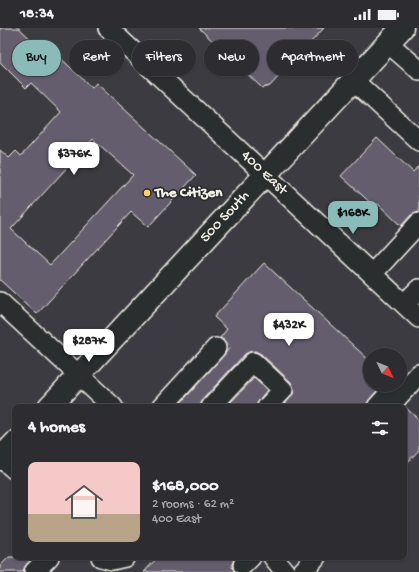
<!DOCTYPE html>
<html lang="en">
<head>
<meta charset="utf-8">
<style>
  :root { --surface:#2c2c31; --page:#343439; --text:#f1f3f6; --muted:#a6a7ab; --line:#48484d; --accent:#8bbbb9 }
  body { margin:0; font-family:"Gochi Hand",sans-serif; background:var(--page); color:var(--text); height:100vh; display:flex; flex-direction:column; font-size:15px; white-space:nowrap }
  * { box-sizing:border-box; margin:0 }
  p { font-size:13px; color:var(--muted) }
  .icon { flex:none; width:22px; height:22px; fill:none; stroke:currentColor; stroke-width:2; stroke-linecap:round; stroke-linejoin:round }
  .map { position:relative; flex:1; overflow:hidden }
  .details { position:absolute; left:12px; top:376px; width:395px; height:156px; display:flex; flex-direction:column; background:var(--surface); border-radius:8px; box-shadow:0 1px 3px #0004,0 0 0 1px var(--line) }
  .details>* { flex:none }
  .hud { position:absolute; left:12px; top:12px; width:395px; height:36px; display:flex; gap:8px }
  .needle { width:26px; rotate:133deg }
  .buttons { position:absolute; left:363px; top:320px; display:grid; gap:8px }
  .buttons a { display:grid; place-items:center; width:44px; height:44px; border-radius:50%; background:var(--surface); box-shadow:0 1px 3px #0004,0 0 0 1px var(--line); font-size:20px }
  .price { position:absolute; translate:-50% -34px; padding:0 9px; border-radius:8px; background:#fff; color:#222; font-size:13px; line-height:26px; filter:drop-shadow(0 1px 2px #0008) }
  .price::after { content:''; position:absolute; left:50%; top:24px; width:12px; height:9px; margin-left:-6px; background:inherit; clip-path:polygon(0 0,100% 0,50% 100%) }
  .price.on { background:var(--accent); color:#111 }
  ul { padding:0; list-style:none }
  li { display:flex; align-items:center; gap:12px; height:100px; padding:0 16px }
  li+li { border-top:1px solid var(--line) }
  li span { display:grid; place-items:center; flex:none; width:112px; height:80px; border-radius:8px; color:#555 }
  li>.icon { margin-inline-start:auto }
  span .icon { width:48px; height:48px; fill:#fffc; stroke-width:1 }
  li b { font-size:17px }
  h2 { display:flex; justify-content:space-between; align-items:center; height:48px; padding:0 16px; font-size:17px }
  .pill { padding:0 14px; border-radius:18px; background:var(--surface); box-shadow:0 1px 3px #0004,0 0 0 1px var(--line); font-size:14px; line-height:36px }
  .pill.on { background:var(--accent); color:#111 }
  .status { display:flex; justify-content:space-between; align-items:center; height:28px; padding:0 20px; background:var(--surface); direction:ltr }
  .status svg { height:11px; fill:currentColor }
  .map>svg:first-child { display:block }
  .building { fill:#645d6e; stroke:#f4f1e8; fill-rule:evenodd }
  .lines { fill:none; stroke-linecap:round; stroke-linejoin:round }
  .minor-casing { stroke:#f4f1e8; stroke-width:22 }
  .major-casing { stroke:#f4f1e8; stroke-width:25 }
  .minor { stroke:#2a2d2e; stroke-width:19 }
  .major { stroke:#2a2d2e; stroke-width:22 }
  .poi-dot { fill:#ffd166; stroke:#2a2d2e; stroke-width:1.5 }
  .labels { text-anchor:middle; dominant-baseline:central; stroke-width:3.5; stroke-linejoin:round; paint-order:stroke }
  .street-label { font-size:15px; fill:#f4f1e8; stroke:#2a2d2e }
  .poi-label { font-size:15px; font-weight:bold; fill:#f4f1e8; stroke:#2a2d2e; text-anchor:start }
</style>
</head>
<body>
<div class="status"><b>18:34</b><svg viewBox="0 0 49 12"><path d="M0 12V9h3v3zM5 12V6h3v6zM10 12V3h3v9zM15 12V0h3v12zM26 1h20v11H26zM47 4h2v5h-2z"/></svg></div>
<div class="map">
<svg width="419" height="544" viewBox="0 0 419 544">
  <rect width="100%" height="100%" fill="#3b3b41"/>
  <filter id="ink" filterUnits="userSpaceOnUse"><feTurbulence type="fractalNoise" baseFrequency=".025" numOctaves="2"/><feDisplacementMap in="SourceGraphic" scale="8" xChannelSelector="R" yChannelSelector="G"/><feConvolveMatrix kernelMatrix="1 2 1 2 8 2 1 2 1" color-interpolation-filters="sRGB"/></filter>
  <g filter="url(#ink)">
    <path class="building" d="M0,0h19l25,24 5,-5 43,41 4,-5 100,92 -48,52 -17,-15 -94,102 -37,-34v-130l9,8 7,-7 5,5 40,-44 -30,-29 -5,5 -26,-26zM93,111l40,36 -83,90 -39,-36z
      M199,0h125l-14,15 -2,-1 -4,5 -2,-1 -14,16 2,2 -20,22 -8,2z
      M377,110l36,34 6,-7v47l-8,3 -10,11 -23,-22 -4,2 -33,-30z
      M264,235l106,98v24h12l-13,15 -3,7h-84l9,-10 3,-5 -1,-6 -2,-4 -30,-28 -6,-3 -6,1 -4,2 -42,45 -3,8h-23l47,-52 6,-8 -6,-7 -4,-2 7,-9 -13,-12z
      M254,350l13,12 -8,10 -3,7h-30z
      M404,378l15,14v30l-15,16z
      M9,529h24l-7,8 -3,7h-23v-6z
      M158,529h76l-2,10 3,5h-91z"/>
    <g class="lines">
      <defs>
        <path id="minor" d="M108,0l311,290
          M388,15l31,27
          M353,52l66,61
          M372,246l47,-51
          M0,274l113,105
          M404,276l15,-15
          M396,371l23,-25
          M162,379l54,-59
          M211,379l42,-45 30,28 -16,17
          M377,379l20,-22
          M1,430l14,12
          M101,529l11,3 13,-3
          M273,529l12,15
          M243,537l8,-8
          M34,544l15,-15
          M302,544l14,-15"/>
        <path id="major" d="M49,379l353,-379
          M0,431l15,-16"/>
      </defs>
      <use href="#minor" class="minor-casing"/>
      <use href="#major" class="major-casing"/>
      <use href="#minor" class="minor"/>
      <use href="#major" class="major"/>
    </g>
  </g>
  <circle class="poi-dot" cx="147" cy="165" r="4"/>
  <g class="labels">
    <g class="street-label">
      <text transform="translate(264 145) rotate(43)">400 East</text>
      <text transform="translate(225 189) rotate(-47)">500 South</text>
    </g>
    <g class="poi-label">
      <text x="155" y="165">The Citizen</text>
    </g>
  </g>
</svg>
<div class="buttons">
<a><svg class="needle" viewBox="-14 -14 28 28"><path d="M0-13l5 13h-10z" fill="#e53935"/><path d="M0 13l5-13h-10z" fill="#a6a7ab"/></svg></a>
</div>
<b class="price" style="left:74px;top:148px">$376K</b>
<b class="price on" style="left:353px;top:207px">$168K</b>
<b class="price" style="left:289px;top:319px">$432K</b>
<b class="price" style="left:89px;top:335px">$287K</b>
<div class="hud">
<a class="pill on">Buy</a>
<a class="pill">Rent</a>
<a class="pill">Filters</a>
<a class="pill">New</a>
<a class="pill">Apartment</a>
</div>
<section class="details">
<h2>4 homes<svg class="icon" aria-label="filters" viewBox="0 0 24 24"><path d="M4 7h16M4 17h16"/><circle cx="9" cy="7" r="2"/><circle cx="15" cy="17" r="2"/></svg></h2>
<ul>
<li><span style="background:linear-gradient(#f6c9c9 65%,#b9a48a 0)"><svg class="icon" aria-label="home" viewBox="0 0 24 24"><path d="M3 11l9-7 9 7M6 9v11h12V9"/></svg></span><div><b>$168,000</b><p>2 rooms · 62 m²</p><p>400 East</p></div></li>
</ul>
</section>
</div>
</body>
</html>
